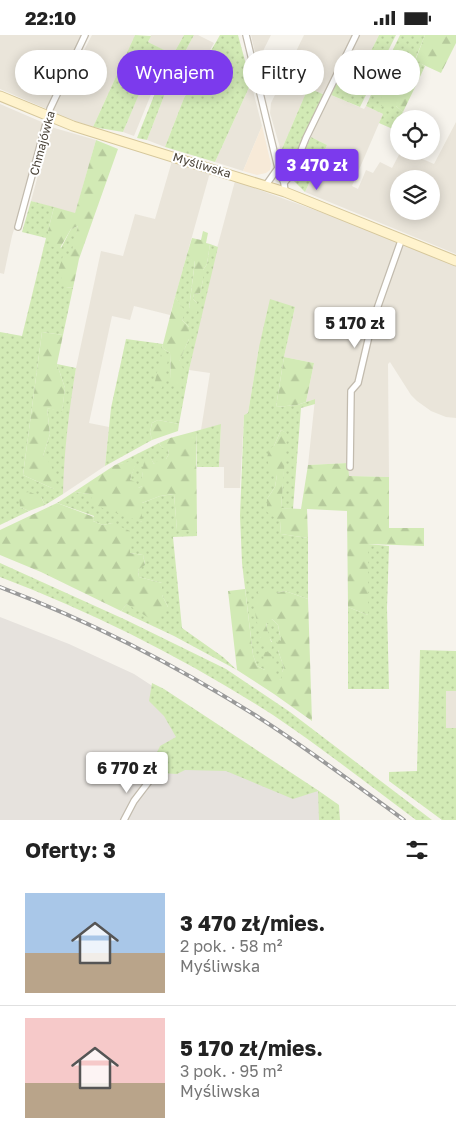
<!DOCTYPE html>
<html lang="pl">
<head>
<meta charset="utf-8">
<style>
  :root { --surface:#fff; --page:#f2f2f2; --text:#222; --muted:#767676; --line:#e0e0e0; --accent:#7c3aed }
  body { margin:0; font-family:"Golos Text",sans-serif; background:var(--page); color:var(--text); height:100vh; display:flex; flex-direction:column; font-size:19px; white-space:nowrap }
  * { box-sizing:border-box; margin:0 }
  p { font-size:16px; color:var(--muted) }
  .icon { flex:none; width:28px; height:28px; fill:none; stroke:currentColor; stroke-width:2; stroke-linecap:round; stroke-linejoin:round }
  .map { position:relative; height:785px; overflow:hidden }
  .panel { display:flex; flex-direction:column; background:var(--surface); flex:1 }
  .panel>* { flex:none }
  .guide { position:absolute; left:15px; top:15px; width:426px; height:45px; display:flex; gap:10px }
  .buttons { position:absolute; left:390px; top:75px; display:grid; gap:10px }
  .buttons a { display:grid; place-items:center; width:50px; height:50px; border-radius:50%; background:var(--surface); box-shadow:0 2px 12px #0003; font-size:25px }
  .price { position:absolute; translate:-50% -42px; padding:0 11px; border-radius:5px; background:#fff; color:#222; font-size:16px; line-height:32px; filter:drop-shadow(0 1px 2px #0008) }
  .price::after { content:''; position:absolute; left:50%; top:30px; width:15px; height:11px; margin-left:-8px; background:inherit; clip-path:polygon(0 0,100% 0,50% 100%) }
  .price.current { background:var(--accent); color:#fff }
  ul { padding:0; list-style:none }
  li { display:flex; align-items:center; gap:15px; height:125px; padding:0 25px }
  li+li { border-top:1px solid var(--line) }
  li span { display:grid; place-items:center; flex:none; width:140px; height:100px; border-radius:0px; color:#555 }
  li>.icon { margin-inline-start:auto }
  span .icon { width:60px; height:60px; fill:#fffc; stroke-width:1 }
  li b { font-size:21px }
  h2 { display:flex; justify-content:space-between; align-items:center; height:60px; padding:0 25px; font-size:21px }
  .tag { padding:0 18px; border-radius:22px; background:var(--surface); box-shadow:0 2px 12px #0003; font-size:18px; line-height:45px }
  .tag.current { background:var(--accent); color:#fff }
  .status { display:flex; justify-content:space-between; align-items:center; height:35px; padding:0 25px; background:var(--surface); direction:ltr }
  .status svg { height:14px; fill:currentColor }
  .map>svg:first-child { display:block }
  .residential { fill:#eae5da; fill-rule:evenodd }
  .commercial { fill:#f7ead8 }
  .industrial { fill:#e6e2dd }
  .grass { fill:url(#grass-dots) }
  .forest { fill:url(#forest-firs) }
  .lines { fill:none; stroke-linecap:round; stroke-linejoin:round }
  .street-casing { stroke:#c2bbae; stroke-width:8 }
  .secondary-casing { stroke:#d6c79b; stroke-width:11 }
  .street { stroke:#fff; stroke-width:5.5 }
  .secondary { stroke:#fff3cd; stroke-width:9 }
  .rail-casing { stroke:#9a9a9a; stroke-width:4 }
  .rail { stroke:#fff; stroke-width:2; stroke-dasharray:5.5; stroke-linecap:butt }
  .labels { text-anchor:middle; dominant-baseline:central; stroke-width:4; stroke-linejoin:round; paint-order:stroke }
  .street-label { font-size:12px; fill:#4b4439; stroke:#fff }
</style>
</head>
<body>
<div class="status"><b>22:10</b><svg viewBox="0 0 49 12"><path d="M0 12V9h3v3zM5 12V6h3v6zM10 12V3h3v9zM15 12V0h3v12zM26 1h20v11H26zM47 4h2v5h-2z"/></svg></div>
<div class="map">
<svg width="456" height="785" viewBox="0 0 456 785">
  <defs>
    <pattern id="grass-dots" width="8" height="8" patternUnits="userSpaceOnUse" patternTransform="scale(1.25)"><rect width="8" height="8" fill="#d2eab5"/><path d="M2 2h.1M6 6h.1" fill="none" stroke="#b6ca9c" stroke-width="1.8" stroke-linecap="round"/></pattern>
    <pattern id="forest-firs" width="22" height="20" patternUnits="userSpaceOnUse" patternTransform="scale(1.25)"><rect width="22" height="20" fill="#d2eab5"/><path d="M5 1l3.5 6h-7zM16 11l3.5 6h-7z" fill="#b6ca9c"/></pattern>
  </defs>
  <rect width="100%" height="100%" fill="#f6f3ec"/>
  <path class="residential" d="M0,0h83l-18,41 -18,33 -47,-20z
    M92,0h43l-42,92 -42,-14z
    M151,0h33l-11,20 -25,-13z
    M194,0h4l16,8 -30,55 -19,49 -18,-7 24,-62z
    M251,0h20l-11,22h-4z
    M304,0h75l-12,24 -20,-10 -22,46 -17,-7 -27,63 -11,-38 1,-10z
    M151,30l10,5 -27,66 -11,-4z
    M251,48l11,43 -19,45 -28,-9z
    M331,60l33,14 2,-3 17,8 -31,72 6,3 8,-19 7,3 7,-11 12,6 9,-17h3l30,13 22,-42v132l-151,-62 22,-47 -16,-8zM399,144h32v32h-32z
    M0,69l44,19 -11,44 -21,69 -8,38 -4,-1z
    M51,92l45,13 -21,74 -44,-13z
    M172,126l39,12 -2,3 -39,139 -36,-9 -4,14 -18,-4 -23,107 20,4 -4,39 -42,28v-36l4,-39 9,-51 25,-117 22,5 12,-42 20,5z
    M235,146l138,50 83,35v152l-10,-1 -15,-6 -14,-10 -6,-6 -21,-33 -2,2 1,113 -40,-1 -1,-13 -40,2 7,-66 -9,3 8,-39 -30,-6 11,-50 -36,40 -11,66 -4,2 -4,73h-16v-21h-5l2,-42 -20,5 9,-57 -21,-3 20,-92z
    M446,656h10v37h-10z"/>
  <path class="commercial" d="M262,91l9,38 -1,6 -4,3 -9,2 -14,-4z"/>
  <path class="industrial" d="M0,582l69,27 65,30 132,86 53,31v29h-319z"/>
  <path class="grass" d="M135,0l16,1 -3,6 22,11 -9,17 -10,-4 -28,66 -30,-5z
    M184,0h10l-23,43 -24,62 -10,-2 27,-67z
    M220,0h18l13,48 -36,79 -50,-15 19,-49z
    M379,0h17l-36,72 -29,-12 20,-44 16,8z
    M400,0h25l-10,25 10,6 -6,13 -13,-8 -20,-7z
    M382,35v36h14l7,6 -4,7 -4,11 -16,-7 4,-9 -17,-8z
    M308,53l17,7 -37,79 -7,-23z
    M311,102l16,8 -22,47 -13,-13z
    M31,166l23,6 -6,24 13,17 10,-19 7,-3 -12,61 7,1 -10,47 -21,-3 -19,143 31,14 -11,-33 7,-22 -3,-26 15,3 3,-23 -8,-24 19,4c-7,42 -12,83 -13,126l-18,11 -4,-8 -21,10 9,4 -29,14v-193l22,4 24,-98 -24,-6z
    M210,209l8,3 -29,123 -10,54 -21,-4 -6,3 -2,9 2,8 -47,26 6,-58 15,-69 37,5 -1,4 8,5 1,26 18,-40v-12l-7,-7 2,-9 -9,-14 11,-39 9,2 -6,49 8,-6 -4,-4 1,-5 6,-1 3,-13v-10l4,-6z
    M270,264l25,8 -11,50 -8,50 21,-2 18,-6v5l-14,4 -8,101 -12,-1 5,-75 -5,-3 -7,16 3,29 -2,12 -8,12 13,22 1,13 27,4v61l-23,-8 -8,2 -17,44 12,5 -4,-7 -2,-13 6,-3 6,6 3,16 -3,9 6,18 -2,4v7l-6,2 -11,-11 -8,-4 -4,-11 -11,-92 -2,-47 4,-101 4,-2 11,-66z
    M221,389l-2,43h-22l-1,-36z
    M159,408l3,5h6l1,6 -3,5 -12,5 -6,-10 -6,21v11l-3,2 -9,-8 6,-19 -21,4z
    M74,457l16,2 52,28v-19l18,-7 14,-2 3,36h20v6l-24,1 9,91 41,29 14,13 -63,-34 -53,-25 6,-7 41,3 -6,-12v-12l-23,-6 -1,-7 7,-6 -2,-9 -13,-2 -18,-30 -9,2 -10,-4 1,-5 -37,-13z
    M368,509l21,2 -2,62 2,81h-41v-82l20,8z
    M0,528l126,57 100,49 64,43 142,108h-16c-47,-35 -94,-72 -143,-105 -86,-55 -178,-102 -273,-138z
    M420,615l36,1v40h-10v37h10v92h-14l-53,-39v-9l28,-1z
    M152,648l12,6 155,102 20,14 1,15h-21l-1,-29 -25,8 -67,-28 -41,-1 -8,4 -17,-1 -8,-10 8,-17 16,-9 -12,-21 -15,-15z"/>
  <path class="forest" d="M425,0h31v8l-15,30 -26,-12z
    M386,29l20,7 13,8 -16,33 -7,-6h-15l1,-36z
    M96,105l22,9 -39,110 -6,29 -7,-1 -8,-16 5,-15 8,-2 7,-28 -7,3 -11,19 -10,-2 -2,-15 6,-24 21,6z
    M203,196l5,2 -2,10 4,1 -3,20 -4,6v10l-3,13 -6,1 -1,5 4,4v10l-5,2 -3,-6 6,-48 -9,-3 6,-20 9,2z
    M175,262l10,14 -3,9 7,7v12l-10,23 4,6 -4,18h-5l-3,-7 -1,-26 -8,-5z
    M42,297l21,3 -6,29 8,24 -3,24 -15,-4 3,26 -7,22c11,9 12,20 11,33l-31,-14z
    M161,319l7,6 -6,28 -8,-2z
    M284,322l30,6 -8,39 -9,3 -21,2z
    M158,385l21,4 -1,7 -26,9 -2,-8 2,-9z
    M281,395l6,3 -6,75 20,1 7,-44 40,-2 1,13 40,1v51h35v18l-56,-2v71l-20,-8 -1,-96 -40,-2 1,29 -27,-4 -1,-13 -13,-9v-13l8,-12 2,-12 -7,-5 -3,-12 2,-9 5,-3z
    M196,396l1,99h-20l-3,-36 -14,2 -18,7v19l-48,-17 -4,-11 -16,-2 41,-27 22,-5 -7,20 6,2 3,6 3,-2c0,-12 0,-23 6,-33l6,11 6,-5h6l3,-5 -1,-5 -6,-1 -3,-5 11,-5z
    M30,457l11,5 4,8 -16,6 -9,-4 -1,-14z
    M57,468l37,14 -1,4 10,4 9,-2 18,8v22l13,2 2,10 -7,5 1,7 23,6v12l6,12 -3,6 -13,7 -25,-16 -6,7 -80,-39 -41,-17v-25z
    M267,552l10,6 8,-2 23,8 4,122 -38,-27 -37,-24 -9,-79 17,-2 8,66 4,11 8,4 -2,-19 9,3 4,26 6,-1v-7l2,-4 -6,-18 -1,-11 4,2 -3,-16 -6,-6 -3,4h-3c1,9 6,17 6,25l-6,-3 -6,-8 -7,-34 6,-13z"/>
  <g class="lines">
    <defs>
      <path id="street" d="M246,0l32,133 6,15 1,9
        M284,148l8,-10 14,-35 50,-103
        M266,150l12,-17
        M18,192l32,-118 35,-74
        M350,432l1,-76 7,-8 14,-60 30,-85
        M124,785l10,-19 16,-21"/>
      <path id="secondary" d="M0,61l73,30 212,66 171,69"/>
    </defs>
    <use href="#street" class="street-casing"/>
    <use href="#secondary" class="secondary-casing"/>
    <use href="#street" class="street"/>
    <use href="#secondary" class="secondary"/>
    <defs>
      <path id="rail" d="M0,552c90,34 176,78 258,130 50,32 98,68 146,103"/>
    </defs>
    <use href="#rail" class="rail-casing"/>
    <use href="#rail" class="rail"/>
  </g>
  <g class="labels">
    <g class="street-label">
      <text transform="translate(42 108) rotate(-75)">Chmajówka</text>
      <text transform="translate(202 130) rotate(17)">Myśliwska</text>
    </g>
  </g>
</svg>
<div class="buttons">
<a><svg class="icon" aria-label="locate" viewBox="0 0 24 24"><circle cx="12" cy="12" r="6"/><path d="M12 2v4M12 18v4M2 12h4M18 12h4"/></svg></a>
<a><svg class="icon" aria-label="layers" viewBox="0 0 24 24"><path d="M12 4l9 5-9 5-9-5zM3 14l9 5 9-5"/></svg></a>
</div>
<b class="price current" style="left:317px;top:156px">3 470 zł</b>
<b class="price" style="left:355px;top:314px">5 170 zł</b>
<b class="price" style="left:127px;top:759px">6 770 zł</b>
<div class="guide">
<a class="tag">Kupno</a>
<a class="tag current">Wynajem</a>
<a class="tag">Filtry</a>
<a class="tag">Nowe</a>
</div>
</div>
<section class="panel">
<h2>Oferty: 3<svg class="icon" aria-label="filters" viewBox="0 0 24 24"><path d="M4 7h16M4 17h16"/><circle cx="9" cy="7" r="2"/><circle cx="15" cy="17" r="2"/></svg></h2>
<ul>
<li><span style="background:linear-gradient(#a9c7e8 60%,#b9a48a 0)"><svg class="icon" aria-label="home" viewBox="0 0 24 24"><path d="M3 11l9-7 9 7M6 9v11h12V9"/></svg></span><div><b>3 470 zł/mies.</b><p>2 pok. · 58 m²</p><p>Myśliwska</p></div></li>
<li><span style="background:linear-gradient(#f6c9c9 65%,#b9a48a 0)"><svg class="icon" aria-label="home" viewBox="0 0 24 24"><path d="M3 11l9-7 9 7M6 9v11h12V9"/></svg></span><div><b>5 170 zł/mies.</b><p>3 pok. · 95 m²</p><p>Myśliwska</p></div></li>
</ul>
</section>
</body>
</html>
